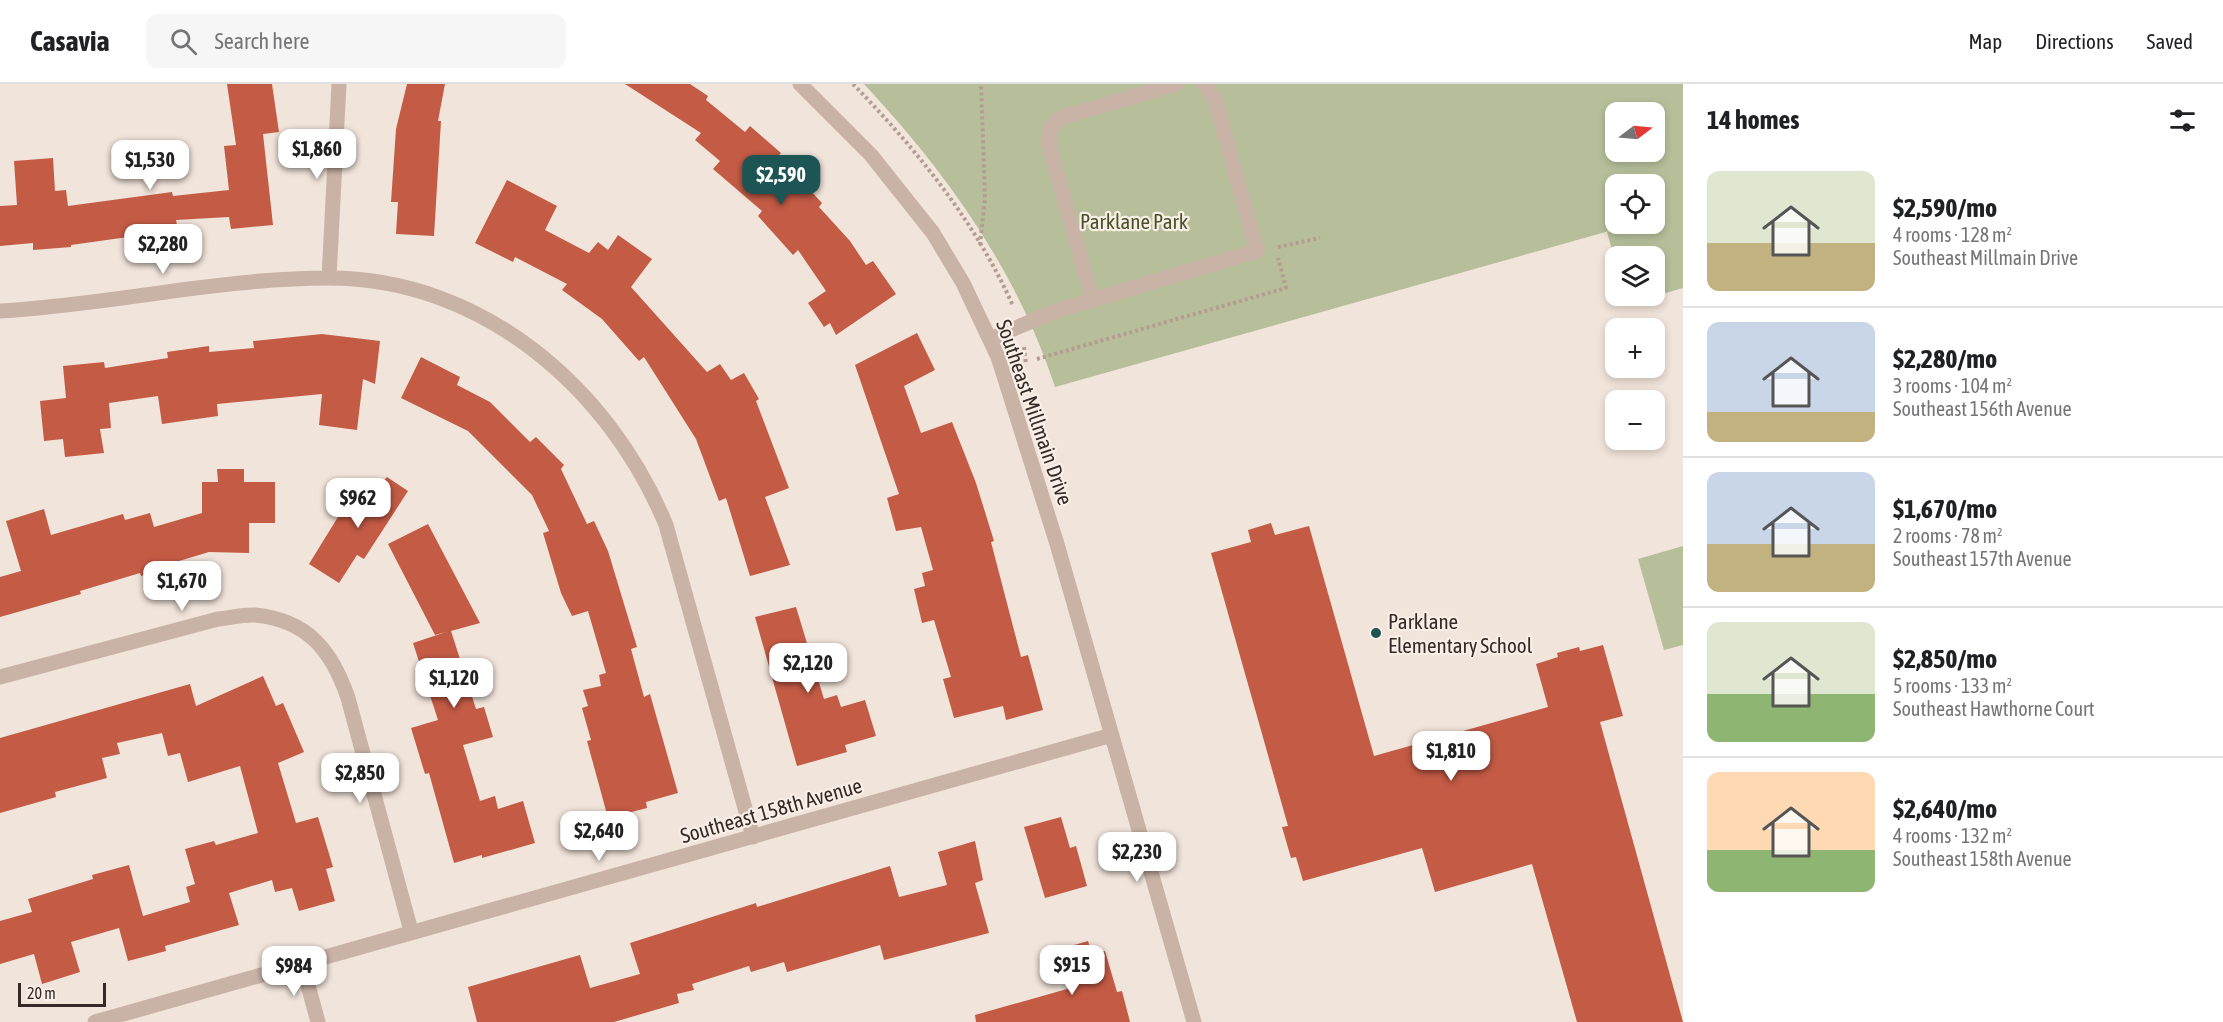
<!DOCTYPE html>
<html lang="en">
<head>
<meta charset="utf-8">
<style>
  :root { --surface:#fff; --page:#f6f6f6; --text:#202124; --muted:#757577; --line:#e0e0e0; --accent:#1d5555 }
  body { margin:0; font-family:"Asap Condensed",sans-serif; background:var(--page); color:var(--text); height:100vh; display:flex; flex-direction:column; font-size:22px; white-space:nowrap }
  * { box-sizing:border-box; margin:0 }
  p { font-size:20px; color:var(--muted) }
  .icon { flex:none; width:33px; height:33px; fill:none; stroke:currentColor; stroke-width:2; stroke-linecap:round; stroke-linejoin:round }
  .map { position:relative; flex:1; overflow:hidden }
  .details { display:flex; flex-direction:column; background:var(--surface); width:540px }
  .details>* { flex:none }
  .needle { width:39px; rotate:74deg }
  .fabs { position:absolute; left:1605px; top:18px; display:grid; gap:12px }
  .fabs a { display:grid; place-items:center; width:60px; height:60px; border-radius:12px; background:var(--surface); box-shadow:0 3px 9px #0003; font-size:30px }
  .scale { position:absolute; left:18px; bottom:15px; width:88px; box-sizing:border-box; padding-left:6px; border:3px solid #352a27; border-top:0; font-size:16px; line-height:21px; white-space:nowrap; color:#352a27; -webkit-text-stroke:4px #f9efe6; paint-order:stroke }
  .price { position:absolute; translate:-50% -51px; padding:0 14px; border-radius:12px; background:#fff; color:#222; font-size:20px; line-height:39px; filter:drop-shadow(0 2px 3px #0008) }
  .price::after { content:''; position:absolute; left:50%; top:36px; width:18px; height:14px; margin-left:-9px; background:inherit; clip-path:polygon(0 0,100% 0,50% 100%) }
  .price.current { background:var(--accent); color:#fff }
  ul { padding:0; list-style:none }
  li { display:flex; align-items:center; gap:18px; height:150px; padding:0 24px }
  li+li { border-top:2px solid var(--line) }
  li span { display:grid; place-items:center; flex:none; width:168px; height:120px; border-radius:12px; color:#555 }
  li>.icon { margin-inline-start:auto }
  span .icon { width:72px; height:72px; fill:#fffc; stroke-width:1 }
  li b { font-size:26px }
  h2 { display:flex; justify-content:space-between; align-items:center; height:72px; padding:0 24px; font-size:26px }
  header { display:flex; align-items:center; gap:36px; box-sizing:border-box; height:84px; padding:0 30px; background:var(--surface); border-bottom:2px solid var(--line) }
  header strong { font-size:28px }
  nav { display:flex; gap:33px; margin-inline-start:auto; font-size:21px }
  .search { width:420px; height:54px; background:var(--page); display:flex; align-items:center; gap:15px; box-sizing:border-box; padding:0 21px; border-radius:12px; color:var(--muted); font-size:22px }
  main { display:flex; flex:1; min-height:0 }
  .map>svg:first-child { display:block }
  .green { fill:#b6bf9a; fill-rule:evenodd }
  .building { fill:#c45b45 }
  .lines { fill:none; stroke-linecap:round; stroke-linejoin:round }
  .path { stroke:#b49d90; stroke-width:4; stroke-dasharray:3 3; stroke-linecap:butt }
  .minor { stroke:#c9b3a6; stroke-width:15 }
  .poi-dot { fill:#1d5555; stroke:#f9efe6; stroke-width:2 }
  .labels { text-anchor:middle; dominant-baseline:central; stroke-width:4.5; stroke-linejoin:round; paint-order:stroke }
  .park-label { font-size:21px; fill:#47532b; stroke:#f9efe6 }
  .street-label { font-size:21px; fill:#352a27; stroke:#f9efe6 }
  .poi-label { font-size:21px; fill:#352a27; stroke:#f9efe6; text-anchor:start }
</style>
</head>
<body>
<header>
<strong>Casavia</strong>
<div class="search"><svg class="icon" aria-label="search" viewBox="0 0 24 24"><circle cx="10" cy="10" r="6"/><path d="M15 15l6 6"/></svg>Search here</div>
<nav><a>Map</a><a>Directions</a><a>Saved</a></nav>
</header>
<main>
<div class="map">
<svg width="1683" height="938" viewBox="0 0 1683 938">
  <rect width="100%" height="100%" fill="#f1e4da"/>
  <path class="green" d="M864,0h819v204l-55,16 -2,-8h28v-40h-38l-1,5 -8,-29 30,-8h17v-40h-38v40h18l-579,163c-38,-116 -108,-214 -191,-303zM1616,28h38v40h-38z
    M1683,462v99l-19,5 -26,-91z"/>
  <path class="building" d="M227,0h45l7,48 -16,2 10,91 -42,4 -2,-12 -53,3 2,10 -107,15v2l-38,3v-7l-33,3v-40l17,-1 -3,-44 39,-3 2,33 11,-1 2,16 104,-14 1,4 56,-6 -5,-44 12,-1z
    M407,0h38l-7,37h3l-7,115 -38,-2 2,-32h-7l5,-73z
    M625,0h65l18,12 -2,4 39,32 5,-6 31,27 -3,3 44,47 -3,4 31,34 16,24 7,-4 23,33 -60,41 -6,-12 -6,4 -16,-24 18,-12 -28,-41 -5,5 -35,-39 4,-5 -49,-42 7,-8 -25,-21 6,-7z
    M507,96l50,26 -12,24 44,23 9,-11 10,8 10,-15 34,24 -21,28 76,85 13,-8 11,16 13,-7 15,26 -3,2 33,87 -24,9 25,68 -40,11 -24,-78 -7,3 -23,-62 -52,-82 -5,4 -37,-42 -40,-29 5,-6 -52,-27 -2,5 -38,-19z
    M917,249l18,37 -31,16 17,47 31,-11 24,61 18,58 -3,1 30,115 7,-2 15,55 -37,10 -3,-14 -49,12 -11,-39 8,-2 -17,-57 -12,3 -8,-34 11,-3 -3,-13 11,-3 -12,-43 -25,4 -9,-33 12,-4 -44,-129z
    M322,250l58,7 -5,43 -12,-5 -6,51 -38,-5 3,-31 -105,10 1,12 -56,8 -4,-28 -49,7 2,25 -11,1 4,24 -39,4 -2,-18 -19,2 -4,-40 26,-3 -3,-32 41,-4 1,6 63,-10 -1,-6 42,-6v6l45,-4 -1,-7z
    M421,273l39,20 -3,8 33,17 40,40 6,-5 28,28 -3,4 26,55 7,-3 14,30 29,96 -6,2 13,48 6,-3 28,99 -32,9 1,6 -39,10 -21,-77 4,-1 -9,-32 6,-2 -5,-16 18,-4 -2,-11 7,-2 -18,-62 -16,5 -11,-23 -18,-60 6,-2 -17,-36 -64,-64 -67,-33z
    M217,385h27v13h31v41h-26v30l-40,-1 -40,12 2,4 -30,8 -1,-3 -60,18 1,3 -81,23v-40l21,-6 -15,-50 38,-12 7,26 72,-21 2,6 25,-7 4,14 48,-14v-31h16z
    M387,393l21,14 -44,68 -7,-4 -18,28 -30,-19 32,-52 9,5 25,-38 7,4z
    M1271,439l4,12 34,-9 65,230 174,-49 -12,-43 22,-7 -1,-4 22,-6 1,4 23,-6 20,71 -23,6 83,300h-106l-45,-158 -97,28 -13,-44 -119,33 -7,-24 -5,1 -9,-31 6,-1 -77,-273 40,-11 -3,-12z
    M428,440l52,99 -29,8 25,78 8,-2 9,30 -30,8 17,56 15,-5 3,13 25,-8 12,42 -53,15v-3l-28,8 -25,-90 -4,1 -14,-46 27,-8 -25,-77 33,-11 -11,3 -47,-91z
    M796,523l28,92 13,-4 4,12 24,-7 11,36 -31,9 2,7 -50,14 -42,-149z
    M263,592l13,30 7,-3 21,49 -26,11 18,60 22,-6 15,50 -7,2 9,32 -36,10 -7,-23 -17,4 -3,-12 -43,13 10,32 -74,21 1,5 -38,10 -9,-33 -48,14 9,30 -38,12 -8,-30 -34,10v-43l32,-9 -4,-13 65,-20 -1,-4 37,-10 14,51 47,-14 -4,-15 9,-3 -10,-35 29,-8 2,4 42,-12 -18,-67 -52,16 -8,-29 -12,3 -6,-23 -45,10 3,11 -18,4 5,20 -52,14 1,5 -56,16v-75l190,-54 6,22z
    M1061,733l9,31 6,-2 11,40 -42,12 -21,-71z
    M975,757l8,39 -8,3 14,50 -105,27 -4,-15 -93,27 -3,-10 -33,10 -2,-6 -57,18 2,6 -17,4 2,9 -65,19h-137l-9,-35 112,-32 10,33 50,-14 -10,-31 126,-40 1,4 133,-41 9,31 48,-12 -9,-33z
    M1088,857l4,13 13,-3 12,41 5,-1 8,31h-154l-1,-7 99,-28 -10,-39z"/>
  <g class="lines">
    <path class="path" d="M853,0c63,65 123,138 160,222
      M980,161l5,-47 -4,-114
      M1278,163l42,-9
      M1024,263l2,17
      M1037,275l249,-71 -8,-30"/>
    <path class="minor" d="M800,0l71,71 62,78 30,50 35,74 59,187 137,478
      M329,194l10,-194
      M1092,214l-43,-153 1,-16 10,-11 116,-34
      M0,227c110,-6 218,-33 329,-33 154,0 281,111 337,247l87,312
      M990,255l68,-29 199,-59 -42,-152 -11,-15
      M0,593l218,-58c12,-1 25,-5 37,-4 53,5 77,36 93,83l63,233
      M302,879l16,59
      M95,938l1017,-287"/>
  </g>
  <circle class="poi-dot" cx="1376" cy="549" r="6"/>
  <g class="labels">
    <g class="park-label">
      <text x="1134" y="137">Parklane Park</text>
    </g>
    <g class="street-label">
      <text transform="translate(1035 328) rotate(71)">Southeast Millmain Drive</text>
      <text transform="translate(771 726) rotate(-16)">Southeast 158th Avenue</text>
    </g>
    <g class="poi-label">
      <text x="1388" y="537">Parklane<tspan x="1388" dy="24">Elementary School</tspan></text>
    </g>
  </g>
</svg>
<div class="fabs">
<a><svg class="needle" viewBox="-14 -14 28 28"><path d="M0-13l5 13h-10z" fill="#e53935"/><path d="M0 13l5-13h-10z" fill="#757577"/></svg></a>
<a><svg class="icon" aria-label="locate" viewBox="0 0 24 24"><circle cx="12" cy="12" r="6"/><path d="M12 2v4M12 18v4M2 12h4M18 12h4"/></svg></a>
<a><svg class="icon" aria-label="layers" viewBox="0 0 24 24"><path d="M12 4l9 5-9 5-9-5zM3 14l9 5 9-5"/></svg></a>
<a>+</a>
<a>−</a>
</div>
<div class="scale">20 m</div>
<b class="price" style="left:317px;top:96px">$1,860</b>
<b class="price" style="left:150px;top:107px">$1,530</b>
<b class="price current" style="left:781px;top:122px">$2,590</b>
<b class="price" style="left:163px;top:191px">$2,280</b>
<b class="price" style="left:358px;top:445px">$962</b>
<b class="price" style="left:182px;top:528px">$1,670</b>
<b class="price" style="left:808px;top:610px">$2,120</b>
<b class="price" style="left:454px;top:625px">$1,120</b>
<b class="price" style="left:1451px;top:698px">$1,810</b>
<b class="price" style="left:360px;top:720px">$2,850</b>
<b class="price" style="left:599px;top:778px">$2,640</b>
<b class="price" style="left:1137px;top:799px">$2,230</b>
<b class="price" style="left:1072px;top:912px">$915</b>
<b class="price" style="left:294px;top:913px">$984</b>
</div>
<section class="details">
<h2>14 homes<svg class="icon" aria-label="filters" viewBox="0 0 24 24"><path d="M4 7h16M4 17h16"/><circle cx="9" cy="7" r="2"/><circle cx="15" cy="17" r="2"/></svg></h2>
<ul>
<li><span style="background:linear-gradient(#dfe7d0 60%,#c2b280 0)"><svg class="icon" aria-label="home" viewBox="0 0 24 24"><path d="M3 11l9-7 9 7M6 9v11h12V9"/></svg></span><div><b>$2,590/mo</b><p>4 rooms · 128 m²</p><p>Southeast Millmain Drive</p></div></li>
<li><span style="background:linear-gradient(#c9d6e8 75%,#c2b280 0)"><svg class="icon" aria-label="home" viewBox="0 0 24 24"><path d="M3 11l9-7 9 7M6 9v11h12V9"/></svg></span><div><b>$2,280/mo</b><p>3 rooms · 104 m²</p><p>Southeast 156th Avenue</p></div></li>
<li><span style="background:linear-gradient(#c9d6e8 60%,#c2b280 0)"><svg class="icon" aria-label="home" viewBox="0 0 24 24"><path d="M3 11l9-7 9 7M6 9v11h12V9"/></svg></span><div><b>$1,670/mo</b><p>2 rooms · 78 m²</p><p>Southeast 157th Avenue</p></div></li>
<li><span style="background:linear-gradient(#dfe7d0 60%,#8fb573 0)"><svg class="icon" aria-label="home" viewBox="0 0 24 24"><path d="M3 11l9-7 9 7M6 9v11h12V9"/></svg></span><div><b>$2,850/mo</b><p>5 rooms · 133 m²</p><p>Southeast Hawthorne Court</p></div></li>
<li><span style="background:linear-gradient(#ffd9b3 65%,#8fb573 0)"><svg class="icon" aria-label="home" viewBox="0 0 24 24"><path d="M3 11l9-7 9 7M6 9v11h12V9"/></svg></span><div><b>$2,640/mo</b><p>4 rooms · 132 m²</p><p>Southeast 158th Avenue</p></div></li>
</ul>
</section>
</main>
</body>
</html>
